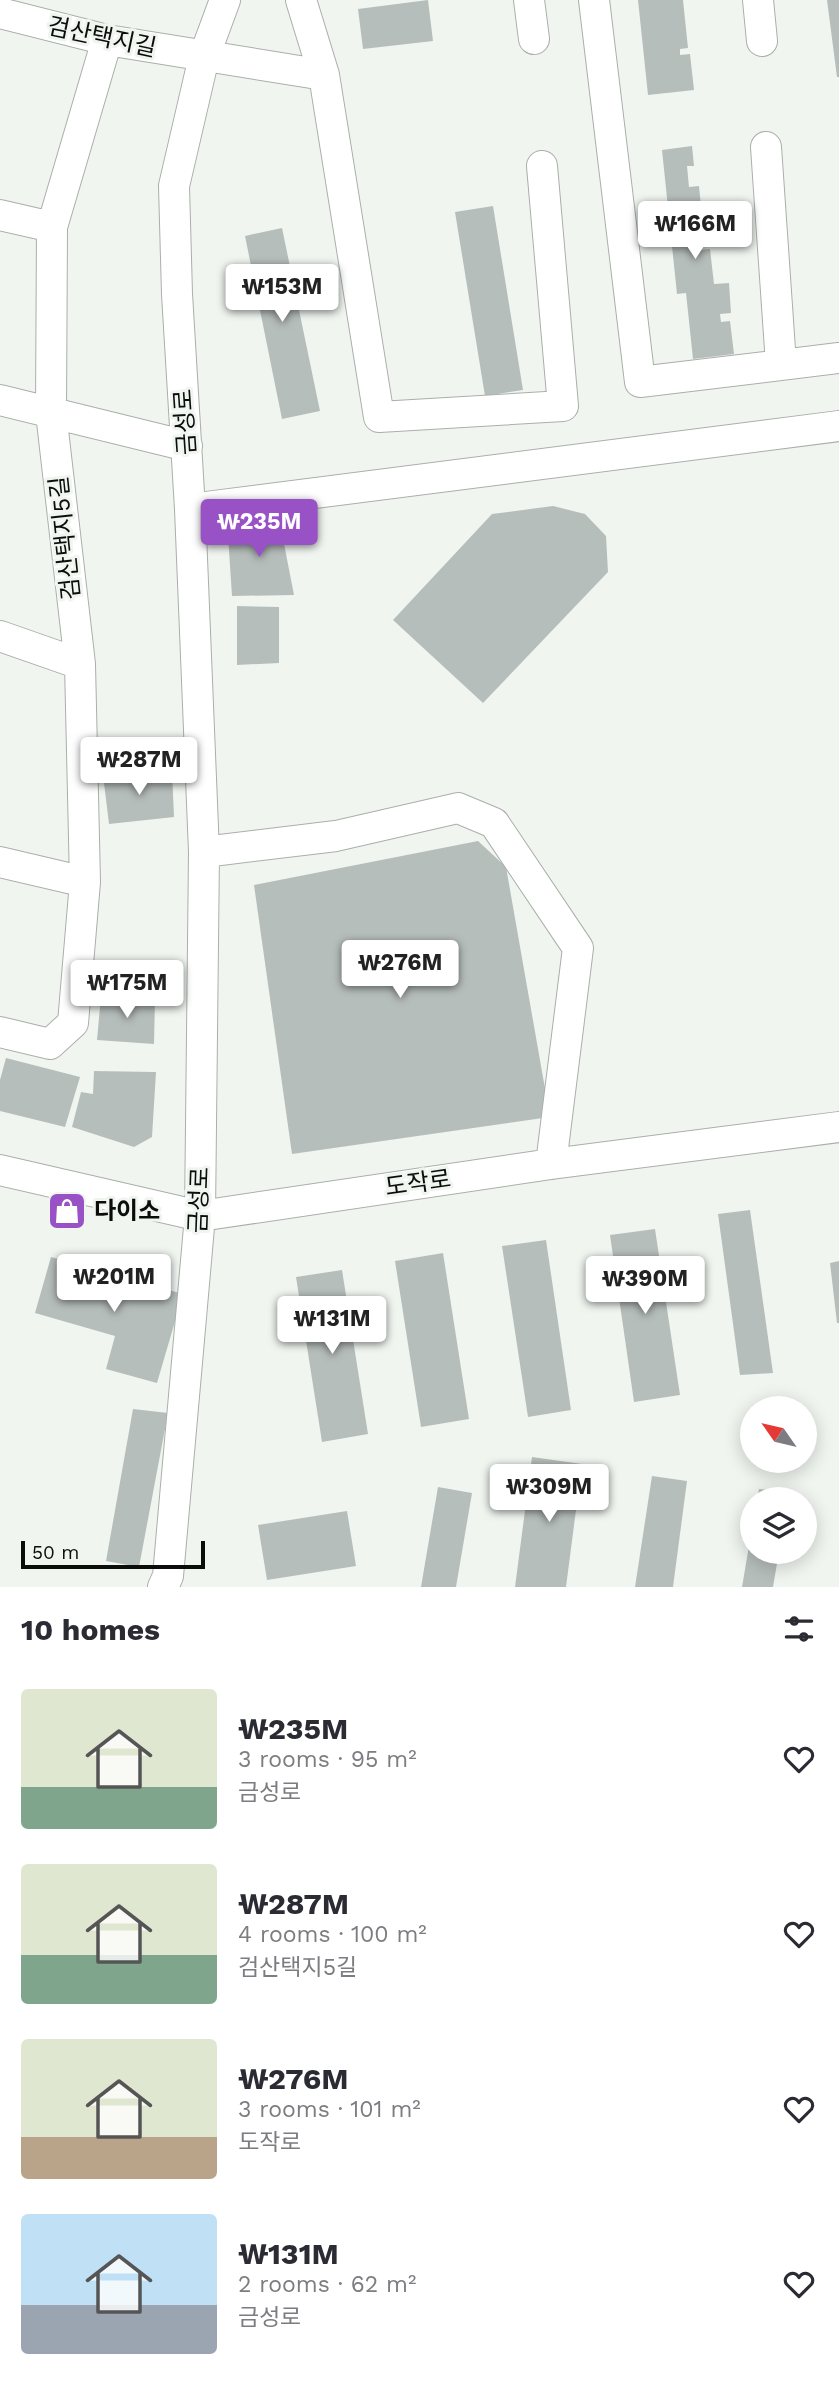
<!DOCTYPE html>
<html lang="en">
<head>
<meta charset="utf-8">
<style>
  :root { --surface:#fff; --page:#f7f7f7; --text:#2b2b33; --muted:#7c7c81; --accent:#9952c6 }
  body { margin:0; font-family:"Work Sans","Noto Sans KR",sans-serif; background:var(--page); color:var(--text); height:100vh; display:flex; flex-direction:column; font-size:26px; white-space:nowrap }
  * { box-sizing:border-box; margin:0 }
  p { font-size:23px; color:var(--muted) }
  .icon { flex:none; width:38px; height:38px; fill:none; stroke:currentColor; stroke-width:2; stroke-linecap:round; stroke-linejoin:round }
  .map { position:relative; height:1587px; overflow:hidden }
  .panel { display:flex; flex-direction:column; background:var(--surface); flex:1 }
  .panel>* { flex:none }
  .needle { width:46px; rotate:304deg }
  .buttons { position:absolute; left:740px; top:1396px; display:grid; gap:14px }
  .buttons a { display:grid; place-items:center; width:77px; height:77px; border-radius:50%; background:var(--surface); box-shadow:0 4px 18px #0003; font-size:35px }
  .scale { position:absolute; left:21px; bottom:18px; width:184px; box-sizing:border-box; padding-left:7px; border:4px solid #0b0d0b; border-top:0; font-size:19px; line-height:24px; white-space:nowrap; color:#0b0d0b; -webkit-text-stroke:5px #f0f5f0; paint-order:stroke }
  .price { position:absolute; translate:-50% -60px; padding:0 16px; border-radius:7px; background:#fff; color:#222; font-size:23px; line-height:46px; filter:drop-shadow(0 2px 4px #0008) }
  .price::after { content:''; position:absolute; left:50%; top:42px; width:21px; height:16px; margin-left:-10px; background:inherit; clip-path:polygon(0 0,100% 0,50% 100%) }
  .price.selected { background:var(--accent); color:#fff }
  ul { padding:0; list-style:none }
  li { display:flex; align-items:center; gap:21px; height:175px; padding:0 21px }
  li span { display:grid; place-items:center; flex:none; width:196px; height:140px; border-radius:7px; color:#555 }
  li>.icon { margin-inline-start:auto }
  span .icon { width:84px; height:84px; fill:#fffc; stroke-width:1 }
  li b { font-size:30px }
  h2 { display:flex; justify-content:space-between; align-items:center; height:84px; padding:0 21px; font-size:30px }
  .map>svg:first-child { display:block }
  .building { fill:#b6bebc }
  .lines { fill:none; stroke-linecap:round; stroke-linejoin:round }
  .minor-casing { stroke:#aaafaa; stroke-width:32 }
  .minor { stroke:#fff; stroke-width:30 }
  .labels { text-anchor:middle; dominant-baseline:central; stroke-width:6; stroke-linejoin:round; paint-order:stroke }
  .street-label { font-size:24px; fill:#0b0d0b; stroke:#f0f5f0 }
  .poi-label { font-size:24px; font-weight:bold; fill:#0b0d0b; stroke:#f0f5f0; text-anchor:start }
</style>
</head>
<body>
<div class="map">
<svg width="839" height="1587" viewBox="0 0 839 1587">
  <rect width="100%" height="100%" fill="#f0f5f0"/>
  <path class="building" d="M428,0l5,41 -70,8 -5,-40z
    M638,0h45l5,48 -8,1v6l10,-1 4,36 -46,5z
    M827,0h12v77h-2z
    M692,146l2,20h-7l2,21 10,-1 5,52h-5l1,12 10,-1 4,35 15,-1 2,30 -11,1 1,8 9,-1 4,33 -41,5 -7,-66 -9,1 -15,-144z
    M493,206l30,184 -38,6 -30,-184z
    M282,228l38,183 -38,8 -37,-183z
    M553,506l32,8 21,22 2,36 -125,131 -90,-83 99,-106z
    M242,518h37l15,77 -62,1 -4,-61z
    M237,606l42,1v56l-42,2z
    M172,771l2,46 -65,7 -6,-49z
    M478,841l28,26 44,250 -258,37 -38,-269z
    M101,996l54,2 -1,46 -57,-4z
    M6,1058l74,19 -15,50 -65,-16v-31z
    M94,1071l62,1 -4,65 -18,10 -62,-20 9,-35 12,2z
    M750,1210l23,163 -33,2 -22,-161z
    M655,1229l25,166 -46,7 -24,-167z
    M546,1240l25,170 -43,7 -26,-171z
    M443,1253l26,166 -48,8 -26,-166z
    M51,1257l132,37 -26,89 -51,-14 9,-33 -80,-23z
    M839,1261v62h-2l-7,-60z
    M342,1270l26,164 -46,8 -26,-165z
    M133,1409l35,4 -29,154 -33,-6z
    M532,1457l50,7 -16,123h-51z
    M652,1476l35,5 -14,106h-38z
    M438,1487l34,6 -16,94h-35z
    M759,1489l30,3 -1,8h-31z
    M347,1511l9,55 -89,14 -9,-55z
    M751,1534l1,18h27l-6,35h-31z"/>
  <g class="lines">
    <defs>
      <path id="minor" d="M529,0l5,39
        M594,0l46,382 199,-24
        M758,0l4,41
        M0,13l107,27 217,35 -23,-75
        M324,75l55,342 184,-11 -21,-240
        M766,147l15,217
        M0,215l52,12
        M0,400l187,46
        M190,509l649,-83
        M0,636l80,28
        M204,852l132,-16 122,-28 36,15 84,125 -27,216
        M0,862l85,20
        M0,1032l50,12 23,-21 12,-141 -5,-218 -29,-251 1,-186 55,-187
        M0,1170l200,46 351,-52 288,-37
        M163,1587l5,-11 32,-360 4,-364 -14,-343 -13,-215 -3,-108 30,-129 21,-57"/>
    </defs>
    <use href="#minor" class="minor-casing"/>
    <use href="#minor" class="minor"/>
  </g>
  <defs>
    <symbol id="shop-square" viewBox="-11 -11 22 22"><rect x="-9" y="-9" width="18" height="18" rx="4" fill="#9952c6" stroke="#f0f5f0"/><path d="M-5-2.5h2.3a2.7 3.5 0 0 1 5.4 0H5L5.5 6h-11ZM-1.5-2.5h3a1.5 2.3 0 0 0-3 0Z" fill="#fff"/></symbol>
  </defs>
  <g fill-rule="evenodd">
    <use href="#shop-square" x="45" y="1189" width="44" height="44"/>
  </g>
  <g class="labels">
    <g class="street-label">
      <text transform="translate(102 37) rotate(12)">검산택지길</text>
      <text transform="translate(185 422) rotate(-94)">금성로</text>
      <text transform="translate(65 538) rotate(-96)">검산택지5길</text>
      <text transform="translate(418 1183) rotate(-8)">도작로</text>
      <text transform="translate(199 1200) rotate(-88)">금성로</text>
    </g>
    <g class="poi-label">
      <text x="94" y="1211">다이소</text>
    </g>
  </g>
</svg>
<div class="buttons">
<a><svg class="needle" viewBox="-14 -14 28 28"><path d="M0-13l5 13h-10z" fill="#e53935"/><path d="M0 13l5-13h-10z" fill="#7c7c81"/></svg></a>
<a><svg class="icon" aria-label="layers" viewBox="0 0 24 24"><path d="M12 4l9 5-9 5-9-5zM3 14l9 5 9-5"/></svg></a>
</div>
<div class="scale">50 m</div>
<b class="price" style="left:695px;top:261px">₩166M</b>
<b class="price" style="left:282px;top:324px">₩153M</b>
<b class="price selected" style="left:259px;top:559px">₩235M</b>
<b class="price" style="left:139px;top:797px">₩287M</b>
<b class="price" style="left:400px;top:1000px">₩276M</b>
<b class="price" style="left:127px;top:1020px">₩175M</b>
<b class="price" style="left:114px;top:1314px">₩201M</b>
<b class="price" style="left:645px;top:1316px">₩390M</b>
<b class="price" style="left:332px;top:1356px">₩131M</b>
<b class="price" style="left:549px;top:1524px">₩309M</b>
</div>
<section class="panel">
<h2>10 homes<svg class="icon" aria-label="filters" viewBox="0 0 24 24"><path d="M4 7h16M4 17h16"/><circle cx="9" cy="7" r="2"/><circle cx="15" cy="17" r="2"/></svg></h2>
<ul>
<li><span style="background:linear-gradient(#dfe7d0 70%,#7fa58c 0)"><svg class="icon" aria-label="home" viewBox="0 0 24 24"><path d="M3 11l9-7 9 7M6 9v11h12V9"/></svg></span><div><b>₩235M</b><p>3 rooms · 95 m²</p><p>금성로</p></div><svg class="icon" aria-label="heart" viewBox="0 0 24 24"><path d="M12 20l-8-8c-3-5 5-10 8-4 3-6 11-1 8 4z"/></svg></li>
<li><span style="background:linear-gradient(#dfe7d0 65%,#7fa58c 0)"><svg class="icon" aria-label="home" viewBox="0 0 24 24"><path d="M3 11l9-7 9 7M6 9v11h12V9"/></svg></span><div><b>₩287M</b><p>4 rooms · 100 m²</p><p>검산택지5길</p></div><svg class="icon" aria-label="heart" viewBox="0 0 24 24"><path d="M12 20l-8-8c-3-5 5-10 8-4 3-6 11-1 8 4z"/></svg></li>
<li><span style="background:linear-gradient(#dfe7d0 70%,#b9a48a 0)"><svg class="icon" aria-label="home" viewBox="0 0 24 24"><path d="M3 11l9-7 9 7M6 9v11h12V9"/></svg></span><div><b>₩276M</b><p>3 rooms · 101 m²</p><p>도작로</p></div><svg class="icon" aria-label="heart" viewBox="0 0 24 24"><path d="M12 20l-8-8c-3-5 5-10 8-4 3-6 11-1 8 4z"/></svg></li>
<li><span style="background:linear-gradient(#bfe0f5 65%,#9aa5b1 0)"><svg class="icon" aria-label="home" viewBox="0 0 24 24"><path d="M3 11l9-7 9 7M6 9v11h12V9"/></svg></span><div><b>₩131M</b><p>2 rooms · 62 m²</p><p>금성로</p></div><svg class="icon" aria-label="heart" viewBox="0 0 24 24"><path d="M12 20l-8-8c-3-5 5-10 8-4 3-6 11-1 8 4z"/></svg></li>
</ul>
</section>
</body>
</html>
